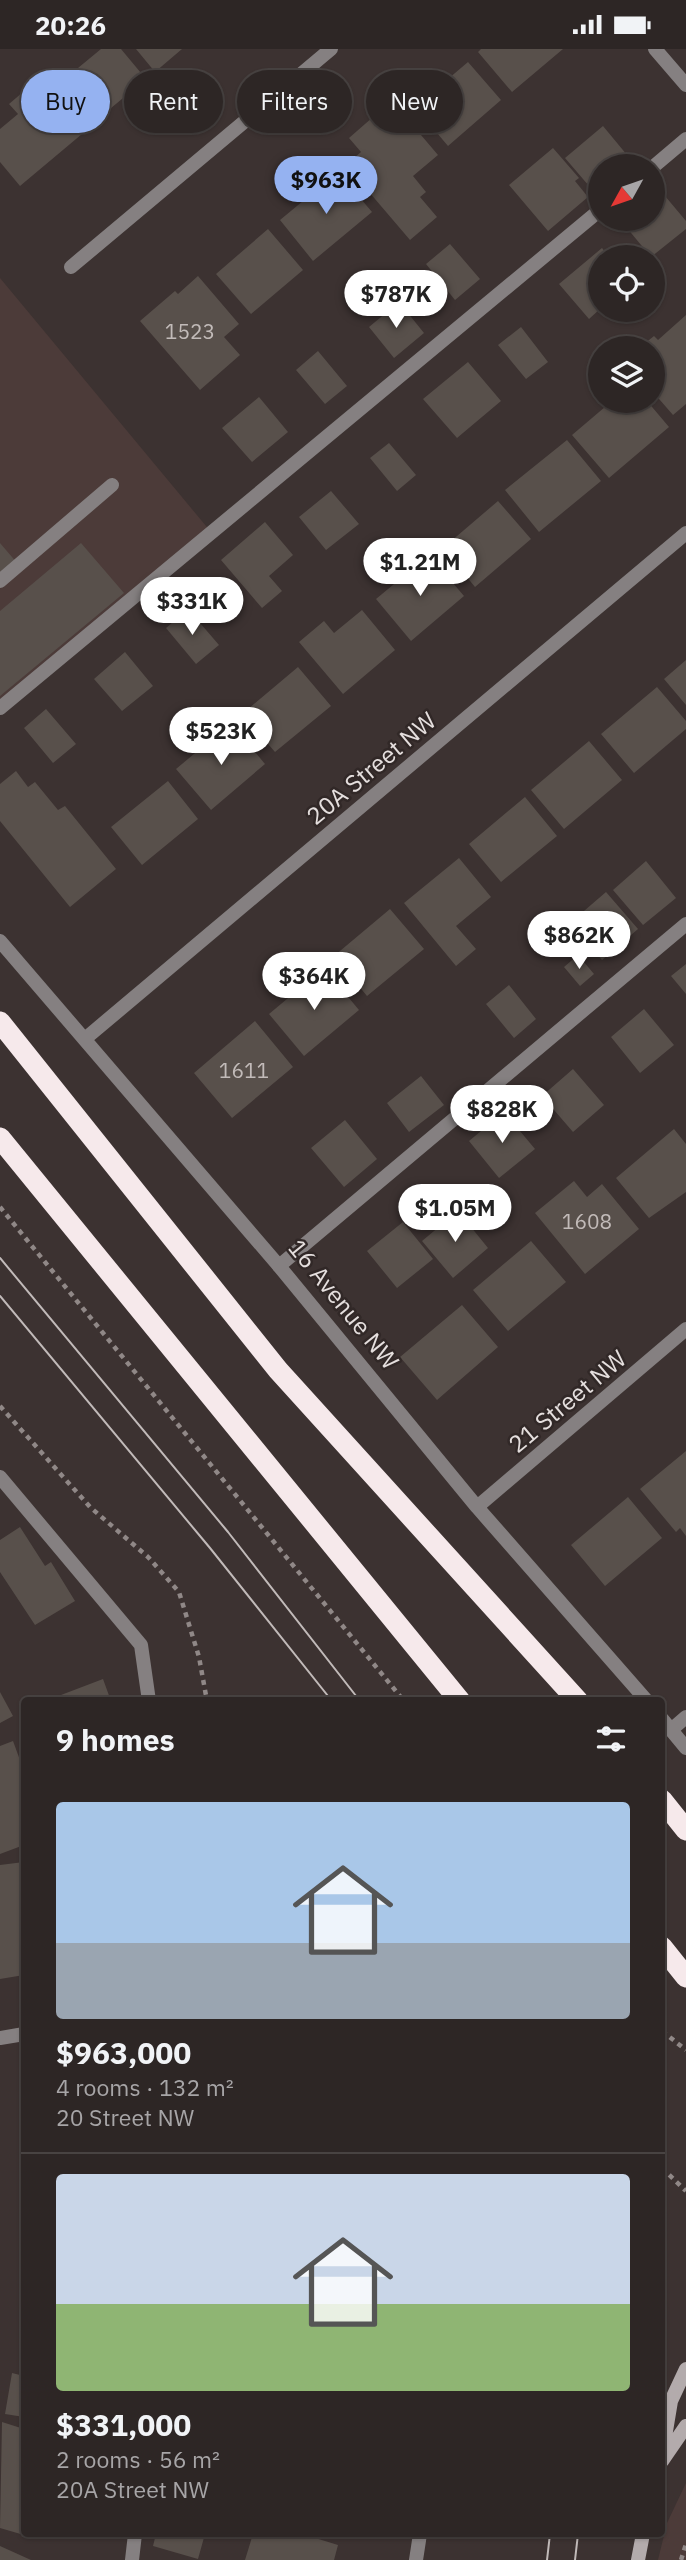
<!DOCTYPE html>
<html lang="en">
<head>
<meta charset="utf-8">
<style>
  :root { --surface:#2d2625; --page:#352e2d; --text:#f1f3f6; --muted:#a7a5a7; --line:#484342; --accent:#95b2f1 }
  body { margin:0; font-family:"IBM Plex Sans",sans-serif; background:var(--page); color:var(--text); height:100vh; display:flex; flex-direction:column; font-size:26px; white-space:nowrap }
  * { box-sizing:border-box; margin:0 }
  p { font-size:23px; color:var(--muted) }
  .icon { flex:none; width:38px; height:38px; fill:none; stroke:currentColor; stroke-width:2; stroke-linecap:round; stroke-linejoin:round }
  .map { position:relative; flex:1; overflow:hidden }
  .panel { position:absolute; left:21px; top:1648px; width:644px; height:840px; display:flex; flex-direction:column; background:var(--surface); border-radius:7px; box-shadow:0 2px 5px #0004,0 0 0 2px var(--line) }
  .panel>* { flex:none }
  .hud { position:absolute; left:21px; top:21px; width:644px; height:63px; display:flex; gap:14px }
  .needle { width:46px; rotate:230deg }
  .buttons { position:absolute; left:588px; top:105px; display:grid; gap:14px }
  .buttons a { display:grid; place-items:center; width:77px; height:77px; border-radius:50%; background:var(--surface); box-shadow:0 2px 5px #0004,0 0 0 2px var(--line); font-size:35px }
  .price { position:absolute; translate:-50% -60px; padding:0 16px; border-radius:24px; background:#fff; color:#222; font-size:23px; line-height:46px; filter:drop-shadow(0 2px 4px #0008) }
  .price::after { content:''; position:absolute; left:50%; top:42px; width:21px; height:16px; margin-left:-10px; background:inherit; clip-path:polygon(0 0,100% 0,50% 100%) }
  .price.selected { background:var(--accent); color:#111 }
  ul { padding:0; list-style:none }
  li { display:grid; align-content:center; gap:14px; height:371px; padding:0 35px }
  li+li { border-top:2px solid var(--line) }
  li span { display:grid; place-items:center; height:217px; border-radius:7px; color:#555 }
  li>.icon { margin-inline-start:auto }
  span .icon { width:126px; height:126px; fill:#fffc; stroke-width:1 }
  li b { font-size:30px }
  h2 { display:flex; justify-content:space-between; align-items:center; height:84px; padding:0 35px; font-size:30px }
  .tag { padding:0 24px; border-radius:32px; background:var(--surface); box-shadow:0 2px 5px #0004,0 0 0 2px var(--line); font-size:24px; line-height:63px }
  .tag.selected { background:var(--accent); color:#111 }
  .status { display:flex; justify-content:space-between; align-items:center; height:49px; padding:0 35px; background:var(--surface); direction:ltr }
  .status svg { height:19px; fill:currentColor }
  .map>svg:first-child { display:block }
  .built { fill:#4c3b39 }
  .building { fill:#58504b }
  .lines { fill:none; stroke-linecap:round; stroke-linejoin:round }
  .path { stroke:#908887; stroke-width:4.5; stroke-dasharray:5 5; stroke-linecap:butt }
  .lane { stroke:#858081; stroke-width:14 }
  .street { stroke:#858081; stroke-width:14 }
  .secondary { stroke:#b3abac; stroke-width:14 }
  .highway { stroke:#f6e9eb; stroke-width:21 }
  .tram { stroke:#c1bab9; stroke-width:2 }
  .labels { text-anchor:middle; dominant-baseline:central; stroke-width:5; stroke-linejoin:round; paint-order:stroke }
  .number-label { font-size:21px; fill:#c2bbb9 }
  .street-label { font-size:24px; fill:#e5dfde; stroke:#312827 }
</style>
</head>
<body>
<div class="status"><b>20:26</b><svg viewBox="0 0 49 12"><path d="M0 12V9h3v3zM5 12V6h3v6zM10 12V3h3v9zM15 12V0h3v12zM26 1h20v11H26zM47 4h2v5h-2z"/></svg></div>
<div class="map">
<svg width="686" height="2511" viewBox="0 0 686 2511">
  <rect width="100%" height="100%" fill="#3c3231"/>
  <path class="built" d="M0,229l211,254 -211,176z
    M686,2434v77h-28l9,-37z"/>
  <path class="building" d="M101,0h20l25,30 -59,49 -32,-41z
    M136,0h46l-27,23z
    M481,0h82l-51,43 -34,-40z
    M468,13l33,38 -53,46 -33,-39z
    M37,31l45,54 -62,52 -20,-24v-33l18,-15 -9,-10z
    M404,66l34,40 -25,21 13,16 -6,5 17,20 -27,23 -64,-75 15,-13 -12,-14 24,-21 12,14z
    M603,77l29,35 -6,5h-26v22l-5,5 -30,-35z
    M553,99l26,30 -4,3 13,16 -40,34 -39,-46z
    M338,123l34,40 -59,49 -33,-41z
    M660,141l26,31v8l-35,28 -29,-35 4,-3h27v-23z
    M268,180l35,41 -52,44 -35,-40z
    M450,195l30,35 -25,21 -29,-36z
    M602,199l7,9h-9v52l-11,10 -30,-35z
    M198,227l41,48 -15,13 16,18 -40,35 -60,-69 35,-30 3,3z
    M399,253l25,31 -30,25 -25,-31z
    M686,266v89l-13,11 -20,-23v-44h-14l15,-12 4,4z
    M521,278l27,35 -22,17 -28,-34z
    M318,302l29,35 -22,18 -29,-34z
    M468,313l33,39 -44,37 -34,-39z
    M259,348l29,35 -36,30 -30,-34z
    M612,352h35l22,26 -60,51 -37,-43z
    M567,391l34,41 -62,51 -34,-42z
    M389,394l27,32 -19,16 -27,-33z
    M331,442l28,33 -33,26 -27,-33z
    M498,452l33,38 -56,48 -32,-39z
    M265,473l28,33 -24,21 13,15 -20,17 -41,-48z
    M0,494l18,21 -18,15z
    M81,494l43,50 -124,103v-85z
    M429,506l35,41 -53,45 -35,-42z
    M188,560l31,36 -23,19 -30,-36z
    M362,561l33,40 -52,44 -44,-52 25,-21 10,12z
    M125,603l28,34 -31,25 -28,-32z
    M686,611v45l-22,-26z
    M298,618l33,39 -56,46 -33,-38z
    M657,638l29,34v8l-52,44 -33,-39z
    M46,660l30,35 -23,19 -29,-35z
    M231,674l34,41 -54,46 -35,-41z
    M589,692l33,39 -58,49 -33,-39z
    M16,722l12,16 7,-5 23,28 7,-4 51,63 -46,38 -70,-86v-37z
    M168,732l30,38 -56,46 -31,-38z
    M525,748l32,39 -56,46 -32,-38z
    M459,809l32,39 -35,29 20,23 -20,17 -52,-63z
    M646,812l30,37 -33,27 -30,-35z
    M606,843l32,37 -36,31 -32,-37z
    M390,860l34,40 -57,47 -33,-40z
    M578,906l16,19 -14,12 -16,-19z
    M686,915v30l-15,-18z
    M324,919l35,42 -55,46 -35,-42z
    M509,936l27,34 -22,19 -28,-34z
    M644,960l30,36 -34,28 -29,-36z
    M255,972l38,46 -61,51 -38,-45z
    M573,1020l31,36 -31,27 -31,-36z
    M421,1027l23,29 -35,27 -22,-29z
    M504,1063l31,37 -36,29 -30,-37z
    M345,1071l32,39 -33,28 -33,-39z
    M674,1080l12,15v48l-37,26 -33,-40z
    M574,1132l13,16 15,-13 37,45 -54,45 -50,-61z
    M458,1162l30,37 -35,30 -31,-37z
    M403,1173l30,37 -36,29 -30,-37z
    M531,1192l35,41 -58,49 -35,-41z
    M462,1256l36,42 -61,53 -37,-43z
    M686,1402v85l-6,-8 -4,4 -36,-43z
    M628,1448l34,41 -57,48 -34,-41z
    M20,1478l25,39 6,-4 24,39 -40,24 -35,-53v-32z
    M103,1630l8,22h-48l-2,-6z
    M0,1643l13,24 -13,7z
    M13,1692l11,30v74l-24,9v-108z
    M24,1813v113l-24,4v-114z
    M21,2164l3,1v52h-5z
    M12,2324l12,3v41l-19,-3z
    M2,2373l22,7v106l-24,-7z
    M156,2485h49l-7,25 -45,-13z
    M253,2485h60l-1,3 26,8 -4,15h-89z
    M0,2497l31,14h-31z"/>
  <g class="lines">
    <path class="path" d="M0,1158l404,494
      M0,1357l90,101 58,50 31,35 20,65 8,44
      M662,1982l24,19
      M662,2119l24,23
      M681,2511l5,-16"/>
    <path class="lane" d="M653,118l33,-28
      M0,532l112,-96
      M0,659l600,-498
      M279,1217l407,-342
      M0,1428l141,168 8,56
      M671,1681l15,-13
      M132,2511l3,-26"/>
    <path class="street" d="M655,0l31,36
      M71,218l260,-218
      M0,892l279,325 198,241 170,194
      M86,989l600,-505
      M477,1458l209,-178
      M662,1670l24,29
      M0,1989l24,-4
      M416,2511l4,-26"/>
    <path class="secondary" d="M662,2406l9,-54 15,-32
      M662,2412l24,-35
      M638,2511l5,-26"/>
    <path class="highway" d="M0,973l278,348 300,331
      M0,1089l460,563
      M662,1751l24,30
      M662,1898l24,30"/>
    <path class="tram" d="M0,1209l228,274 132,169
      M0,1247l210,252 122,153
      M547,2511l3,-26
      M575,2511l3,-26"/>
  </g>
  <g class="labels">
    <g class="number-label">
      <text x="190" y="282">1523</text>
      <text x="244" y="1021">1611</text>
      <text x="587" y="1172">1608</text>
    </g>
    <g class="street-label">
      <text transform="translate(371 719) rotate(-40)">20A Street NW</text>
      <text transform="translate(344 1255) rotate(51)">16 Avenue NW</text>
      <text transform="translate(567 1352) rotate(-40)">21 Street NW</text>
    </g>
  </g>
</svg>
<div class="buttons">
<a><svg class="needle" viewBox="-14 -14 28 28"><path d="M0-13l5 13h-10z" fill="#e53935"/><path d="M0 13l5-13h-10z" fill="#a7a5a7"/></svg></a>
<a><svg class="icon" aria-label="locate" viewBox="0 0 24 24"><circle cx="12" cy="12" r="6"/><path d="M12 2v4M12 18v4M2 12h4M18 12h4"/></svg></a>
<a><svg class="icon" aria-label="layers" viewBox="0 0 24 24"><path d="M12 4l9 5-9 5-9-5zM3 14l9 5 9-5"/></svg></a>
</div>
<b class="price selected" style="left:326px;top:167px">$963K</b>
<b class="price" style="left:396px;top:281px">$787K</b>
<b class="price" style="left:420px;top:549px">$1.21M</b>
<b class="price" style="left:192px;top:588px">$331K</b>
<b class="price" style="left:221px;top:718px">$523K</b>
<b class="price" style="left:579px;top:922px">$862K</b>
<b class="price" style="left:314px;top:963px">$364K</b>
<b class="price" style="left:502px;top:1096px">$828K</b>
<b class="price" style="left:455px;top:1195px">$1.05M</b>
<div class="hud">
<a class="tag selected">Buy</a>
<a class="tag">Rent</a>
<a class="tag">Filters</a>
<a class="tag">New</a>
</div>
<section class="panel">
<h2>9 homes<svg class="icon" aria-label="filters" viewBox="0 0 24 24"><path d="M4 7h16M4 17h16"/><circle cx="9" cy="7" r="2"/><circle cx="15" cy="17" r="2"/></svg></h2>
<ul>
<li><span style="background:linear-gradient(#a9c7e8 65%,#9aa5b1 0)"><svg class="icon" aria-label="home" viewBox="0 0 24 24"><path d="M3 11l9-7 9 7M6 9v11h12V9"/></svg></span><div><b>$963,000</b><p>4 rooms · 132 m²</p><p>20 Street NW</p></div></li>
<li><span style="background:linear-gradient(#c9d6e8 60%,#8fb573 0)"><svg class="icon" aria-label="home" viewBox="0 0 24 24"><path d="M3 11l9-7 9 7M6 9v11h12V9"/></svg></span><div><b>$331,000</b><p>2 rooms · 56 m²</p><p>20A Street NW</p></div></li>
</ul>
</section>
</div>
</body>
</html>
